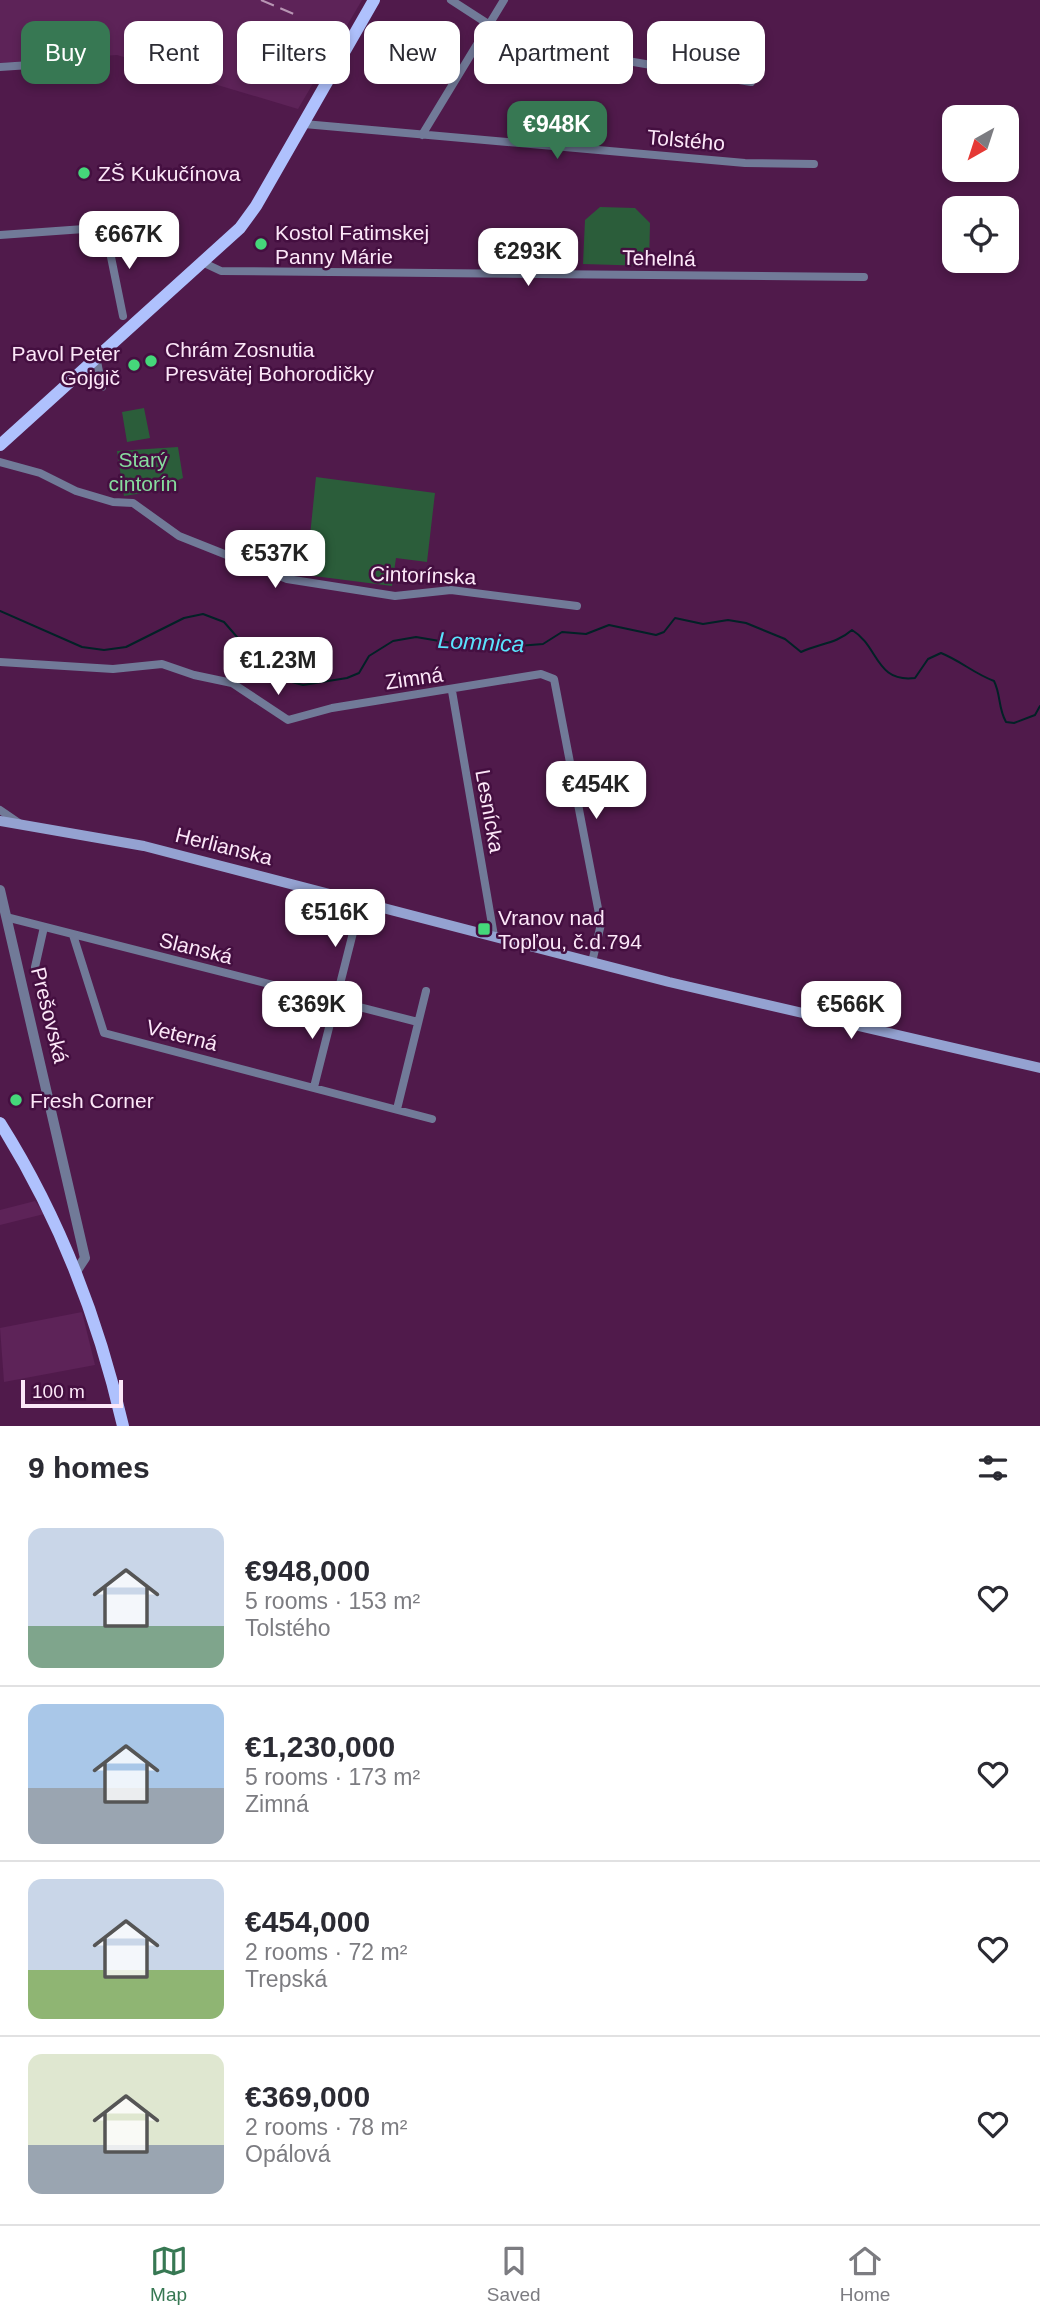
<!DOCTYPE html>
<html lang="en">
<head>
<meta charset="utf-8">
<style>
  :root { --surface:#fff; --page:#f7f7f7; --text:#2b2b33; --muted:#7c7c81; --line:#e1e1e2; --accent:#377853 }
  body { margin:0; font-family:Arial,sans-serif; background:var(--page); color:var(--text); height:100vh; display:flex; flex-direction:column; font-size:26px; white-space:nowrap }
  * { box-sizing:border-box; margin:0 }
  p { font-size:23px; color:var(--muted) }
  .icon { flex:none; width:38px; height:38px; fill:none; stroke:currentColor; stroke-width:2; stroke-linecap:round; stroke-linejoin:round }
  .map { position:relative; height:1426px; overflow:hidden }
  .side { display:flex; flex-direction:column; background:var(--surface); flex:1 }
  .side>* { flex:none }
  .top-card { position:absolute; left:21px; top:21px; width:999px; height:63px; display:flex; gap:14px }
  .needle { width:46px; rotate:219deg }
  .fabs { position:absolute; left:942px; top:105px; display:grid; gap:14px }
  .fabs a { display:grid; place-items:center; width:77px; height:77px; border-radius:14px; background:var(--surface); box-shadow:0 4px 10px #0003; font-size:35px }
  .scale { position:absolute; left:21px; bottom:18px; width:102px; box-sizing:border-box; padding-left:7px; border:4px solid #fce7f8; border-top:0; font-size:19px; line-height:24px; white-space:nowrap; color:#fce7f8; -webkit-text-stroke:5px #440f40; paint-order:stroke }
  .price { position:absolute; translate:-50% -60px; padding:0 16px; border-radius:14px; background:#fff; color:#222; font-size:23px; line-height:46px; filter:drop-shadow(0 2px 4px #0008) }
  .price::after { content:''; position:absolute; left:50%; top:42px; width:21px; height:16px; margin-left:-10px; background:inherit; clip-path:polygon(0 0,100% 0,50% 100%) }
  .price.current { background:var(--accent); color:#fff }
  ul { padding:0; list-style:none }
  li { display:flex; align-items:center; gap:21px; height:175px; padding:0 28px }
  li+li { border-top:2px solid var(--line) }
  li span { display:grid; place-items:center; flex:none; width:196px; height:140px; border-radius:14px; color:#555 }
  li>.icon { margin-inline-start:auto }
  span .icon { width:84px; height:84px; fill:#fffc; stroke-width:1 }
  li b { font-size:30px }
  h2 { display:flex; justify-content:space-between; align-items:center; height:84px; padding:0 28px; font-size:30px }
  .chip { padding:0 24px; border-radius:14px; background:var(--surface); box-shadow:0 4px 10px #0003; font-size:24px; line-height:63px }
  .chip.current { background:var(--accent); color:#fff }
  .menu { display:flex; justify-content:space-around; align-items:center; height:98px; border-top:2px solid var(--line); background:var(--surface); font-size:19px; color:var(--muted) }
  .menu a { display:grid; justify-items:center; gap:4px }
  .menu .current { color:var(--accent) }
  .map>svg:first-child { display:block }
  .built { fill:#5d2358 }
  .green { fill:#2b5d3a }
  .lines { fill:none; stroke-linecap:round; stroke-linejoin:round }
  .stream { stroke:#022126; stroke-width:2 }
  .minor { stroke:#717a98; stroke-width:8 }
  .tertiary { stroke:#717a98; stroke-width:10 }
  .secondary { stroke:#94a2d1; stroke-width:10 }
  .primary { stroke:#afc1fd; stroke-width:12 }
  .rail { stroke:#b795b3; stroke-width:2; stroke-dasharray:14 7; stroke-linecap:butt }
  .poi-dot { fill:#45d77a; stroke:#440f40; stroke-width:2.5 }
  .labels { text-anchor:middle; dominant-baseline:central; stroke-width:5; stroke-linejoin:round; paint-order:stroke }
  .street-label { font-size:21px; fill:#fce7f8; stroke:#440f40 }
  .poi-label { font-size:21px; fill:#fce7f8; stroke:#440f40; text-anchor:start }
  .park-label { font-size:21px; fill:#87dd9e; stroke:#440f40 }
  .water-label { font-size:23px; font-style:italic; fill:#59e4fd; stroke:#440f40 }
</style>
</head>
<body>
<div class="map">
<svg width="1040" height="1426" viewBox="0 0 1040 1426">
  <rect width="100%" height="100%" fill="#501a4b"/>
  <path class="built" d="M0,0h362l-64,109 -181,-54 -117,8z
    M35,1201l9,13 -44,11v-15z
    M82,1312l13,53 -91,17 -4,-54z"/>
  <path class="green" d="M600,207l35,1 15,15 -1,43 -66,-2 2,-44z
    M144,408l6,30 -23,4 -5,-30z
    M178,447l5,31 -34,14 -25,4 -7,-45z
    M316,477l119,16 -8,69 -31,-4 -4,28 -86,-11z"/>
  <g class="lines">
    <path class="stream" d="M0,611l82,36 22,3 22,-3 58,-29 19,-4 21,8 33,38 20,18 26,7 44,-7 12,-5 10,-17 24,-15 23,-4 53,9 26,-5 23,5 25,-2 19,-12 24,2 23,-9 47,10 8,-3 11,-14 28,6 25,-4 18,3 39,16 16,13c19,-9 35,-8 51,-22 27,16 23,53 63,48l13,-19 13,-6c20,8 32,20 53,28 7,14 4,27 12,41l8,1 21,-8 5,-9"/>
    <path class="minor" d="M451,0l65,42 235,40
      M0,67l30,-2
      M304,124l441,39 69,1
      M422,135l82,-135
      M0,235l112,-8 -2,25 13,64
      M204,263l17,8 643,6
      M96,356l6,31
      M0,462l40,11 36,18 37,11 20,1 46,33 108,43 108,17 56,-6 126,16
      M0,662l113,7 49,-5 32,11 38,8 56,37 44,-12 209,-34 13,5 47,245 -9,38
      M452,691l42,245
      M0,810l19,13
      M6,917l412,105
      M73,935l31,98 328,86
      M35,967l9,-40
      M314,1087l47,-186
      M397,1109l29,-118"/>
    <path class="tertiary" d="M0,890l85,368 -8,12"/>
    <path class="secondary" d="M0,821l144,25 525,136 371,86"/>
    <path class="primary" d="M0,445l240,-217 16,-22 118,-206
      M0,1123c60,95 98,194 123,303"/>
    <path class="rail" d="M261,0l35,15"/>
  </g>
  <g class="poi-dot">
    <circle cx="84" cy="173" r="7"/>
    <circle cx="261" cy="244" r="7"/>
    <circle cx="151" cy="361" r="7"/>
    <circle cx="134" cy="365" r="7"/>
    <rect x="477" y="922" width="14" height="14" rx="3.5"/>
    <circle cx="16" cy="1100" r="7"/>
  </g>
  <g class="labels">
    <g class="street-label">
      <text transform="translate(686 140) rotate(5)">Tolstého</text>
      <text transform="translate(659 258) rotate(1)">Tehelná</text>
      <text transform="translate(423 575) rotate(2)">Cintorínska</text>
      <text transform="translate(414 678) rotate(-8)">Zimná</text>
      <text transform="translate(490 811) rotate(80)">Lesnícka</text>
      <text transform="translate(224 846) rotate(14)">Herlianska</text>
      <text transform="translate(196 948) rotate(14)">Slanská</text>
      <text transform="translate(50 1015) rotate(76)">Prešovská</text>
      <text transform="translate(182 1035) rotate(14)">Veterná</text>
    </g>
    <g class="poi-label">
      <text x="98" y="173">ZŠ Kukučínova</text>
      <text x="275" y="232">Kostol Fatimskej<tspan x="275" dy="24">Panny Márie</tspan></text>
      <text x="165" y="349">Chrám Zosnutia<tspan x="165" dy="24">Presvätej Bohorodičky</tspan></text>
      <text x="120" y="353" text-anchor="end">Pavol Peter<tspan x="120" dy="24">Gojgič</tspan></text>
      <text x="498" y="917">Vranov nad<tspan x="498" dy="24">Topľou, č.d.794</tspan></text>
      <text x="30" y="1100">Fresh Corner</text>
    </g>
    <g class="park-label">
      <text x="143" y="459">Starý<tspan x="143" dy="24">cintorín</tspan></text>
    </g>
    <g class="water-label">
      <text transform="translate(481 642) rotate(3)">Lomnica</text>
    </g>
  </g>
</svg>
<div class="fabs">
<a><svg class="needle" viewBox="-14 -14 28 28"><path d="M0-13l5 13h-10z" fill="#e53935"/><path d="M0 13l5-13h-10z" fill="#7c7c81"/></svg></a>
<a><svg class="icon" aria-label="locate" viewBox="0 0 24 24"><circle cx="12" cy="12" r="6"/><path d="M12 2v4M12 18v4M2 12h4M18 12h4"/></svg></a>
</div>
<div class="scale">100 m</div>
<b class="price current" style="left:557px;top:161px">€948K</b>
<b class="price" style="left:129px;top:271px">€667K</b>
<b class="price" style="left:528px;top:288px">€293K</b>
<b class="price" style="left:275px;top:590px">€537K</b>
<b class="price" style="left:278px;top:697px">€1.23M</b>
<b class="price" style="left:596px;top:821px">€454K</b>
<b class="price" style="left:335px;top:949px">€516K</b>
<b class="price" style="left:312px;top:1041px">€369K</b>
<b class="price" style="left:851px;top:1041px">€566K</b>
<div class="top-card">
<a class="chip current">Buy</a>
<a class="chip">Rent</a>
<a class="chip">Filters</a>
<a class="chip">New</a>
<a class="chip">Apartment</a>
<a class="chip">House</a>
</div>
</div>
<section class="side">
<h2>9 homes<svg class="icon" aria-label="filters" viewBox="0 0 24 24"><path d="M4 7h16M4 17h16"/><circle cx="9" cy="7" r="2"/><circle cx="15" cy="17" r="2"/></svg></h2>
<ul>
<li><span style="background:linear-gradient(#c9d6e8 70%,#7fa58c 0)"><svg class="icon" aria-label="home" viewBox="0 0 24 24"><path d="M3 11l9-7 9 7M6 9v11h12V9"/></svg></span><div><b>€948,000</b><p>5 rooms · 153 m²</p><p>Tolstého</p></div><svg class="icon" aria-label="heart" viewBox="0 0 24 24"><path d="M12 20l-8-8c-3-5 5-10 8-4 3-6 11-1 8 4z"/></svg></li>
<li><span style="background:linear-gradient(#a9c7e8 60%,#9aa5b1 0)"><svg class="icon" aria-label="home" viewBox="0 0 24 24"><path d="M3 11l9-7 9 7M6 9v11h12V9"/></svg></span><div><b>€1,230,000</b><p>5 rooms · 173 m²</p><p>Zimná</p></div><svg class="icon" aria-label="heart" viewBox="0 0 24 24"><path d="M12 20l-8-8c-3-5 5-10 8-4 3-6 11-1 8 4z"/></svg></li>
<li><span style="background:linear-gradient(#c9d6e8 65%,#8fb573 0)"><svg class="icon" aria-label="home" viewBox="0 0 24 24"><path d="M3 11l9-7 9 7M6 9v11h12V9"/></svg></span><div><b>€454,000</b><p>2 rooms · 72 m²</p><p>Trepská</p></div><svg class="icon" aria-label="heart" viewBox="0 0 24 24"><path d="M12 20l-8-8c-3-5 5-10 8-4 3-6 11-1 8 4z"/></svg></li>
<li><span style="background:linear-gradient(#dfe7d0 65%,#9aa5b1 0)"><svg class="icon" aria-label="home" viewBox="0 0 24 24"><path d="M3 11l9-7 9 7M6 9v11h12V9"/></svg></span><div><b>€369,000</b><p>2 rooms · 78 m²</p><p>Opálová</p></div><svg class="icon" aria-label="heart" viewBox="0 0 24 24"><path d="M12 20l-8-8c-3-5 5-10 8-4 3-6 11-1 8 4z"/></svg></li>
</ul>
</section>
<nav class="menu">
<a class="current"><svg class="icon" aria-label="map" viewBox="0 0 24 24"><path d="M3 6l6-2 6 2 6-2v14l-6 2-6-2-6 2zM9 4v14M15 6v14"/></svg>Map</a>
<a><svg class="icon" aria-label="saved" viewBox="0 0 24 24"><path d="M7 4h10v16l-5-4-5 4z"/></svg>Saved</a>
<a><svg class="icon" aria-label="home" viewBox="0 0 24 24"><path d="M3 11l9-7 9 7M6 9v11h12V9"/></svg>Home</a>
</nav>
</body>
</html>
